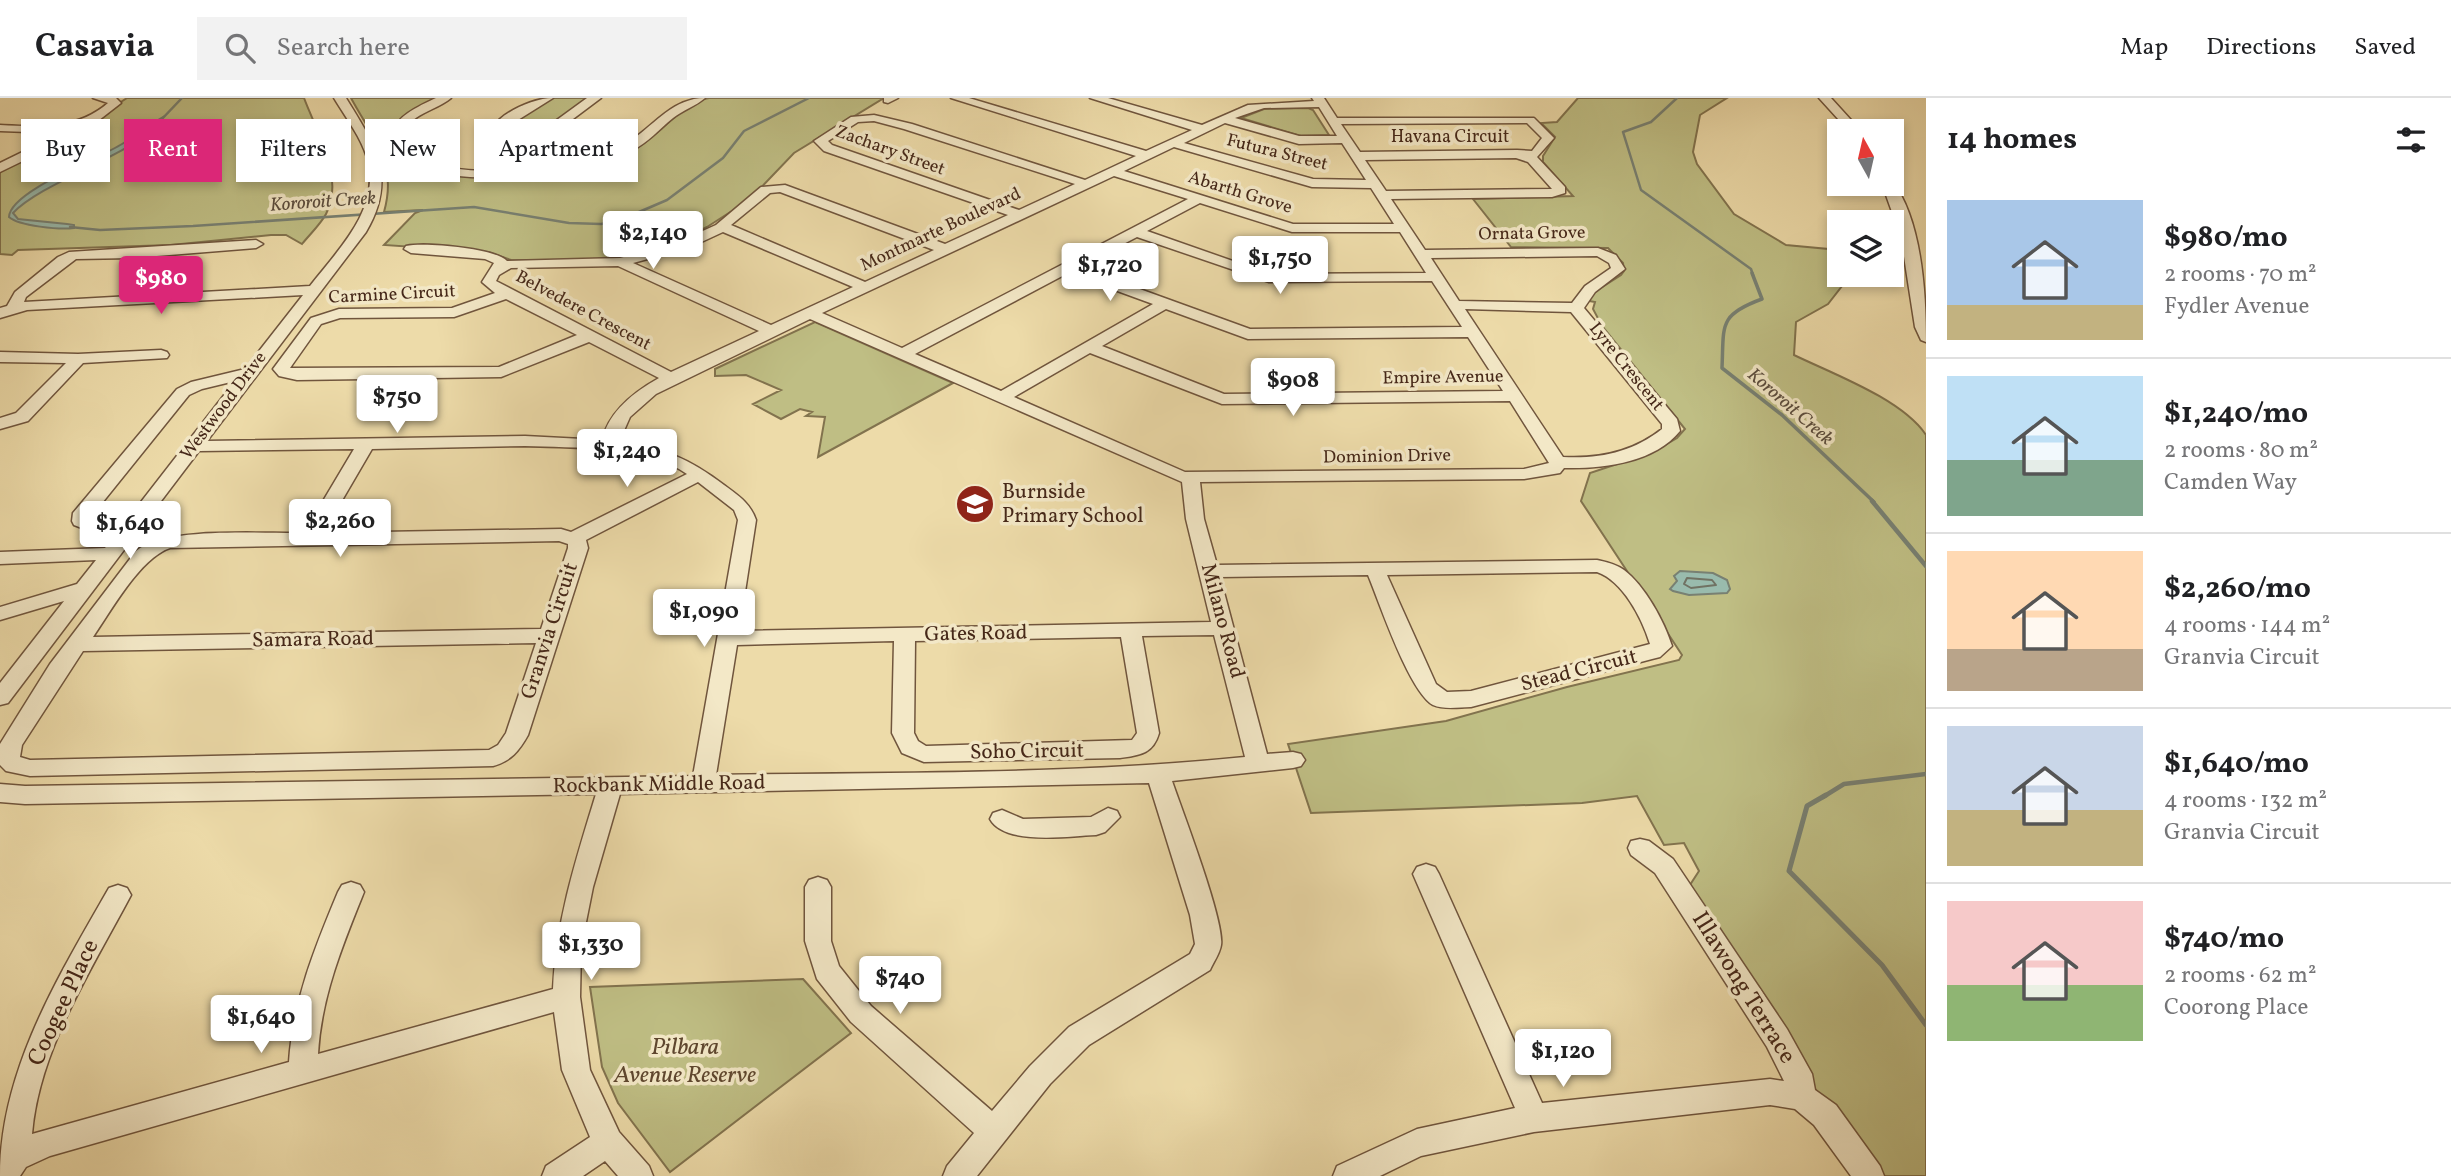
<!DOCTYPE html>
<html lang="en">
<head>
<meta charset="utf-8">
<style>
  :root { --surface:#fff; --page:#f2f2f2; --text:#202124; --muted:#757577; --line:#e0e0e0; --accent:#db2777 }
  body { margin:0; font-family:Vollkorn,serif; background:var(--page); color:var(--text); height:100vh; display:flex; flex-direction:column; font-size:26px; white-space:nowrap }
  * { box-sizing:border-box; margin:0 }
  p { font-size:23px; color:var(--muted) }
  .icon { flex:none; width:38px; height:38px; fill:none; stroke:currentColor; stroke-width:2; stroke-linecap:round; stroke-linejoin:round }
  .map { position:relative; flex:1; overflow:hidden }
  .panel { display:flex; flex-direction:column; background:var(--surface); width:525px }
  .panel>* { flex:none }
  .guide { position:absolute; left:21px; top:21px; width:665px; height:63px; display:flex; gap:14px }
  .needle { width:46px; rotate:352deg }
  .buttons { position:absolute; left:1827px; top:21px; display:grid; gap:14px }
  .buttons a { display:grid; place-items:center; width:77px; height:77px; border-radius:0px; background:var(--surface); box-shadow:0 4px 10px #0003; font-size:35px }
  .price { position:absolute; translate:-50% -60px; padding:0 16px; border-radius:7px; background:#fff; color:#222; font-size:23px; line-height:46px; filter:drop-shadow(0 2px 4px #0008) }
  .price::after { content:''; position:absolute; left:50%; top:42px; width:21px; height:16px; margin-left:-10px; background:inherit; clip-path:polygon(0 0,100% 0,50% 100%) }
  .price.active { background:var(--accent); color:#fff }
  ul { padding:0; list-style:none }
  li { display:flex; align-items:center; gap:21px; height:175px; padding:0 21px }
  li+li { border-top:2px solid var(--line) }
  li span { display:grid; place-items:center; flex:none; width:196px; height:140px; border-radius:0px; color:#555 }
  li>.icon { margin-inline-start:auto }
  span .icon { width:84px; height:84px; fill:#fffc; stroke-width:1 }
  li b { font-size:30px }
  h2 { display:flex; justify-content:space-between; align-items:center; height:84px; padding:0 21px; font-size:30px }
  .tag { padding:0 24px; border-radius:0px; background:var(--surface); box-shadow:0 4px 10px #0003; font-size:24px; line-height:63px }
  .tag.active { background:var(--accent); color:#fff }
  header { display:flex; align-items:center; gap:42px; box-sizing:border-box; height:98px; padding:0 35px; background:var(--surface); border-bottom:2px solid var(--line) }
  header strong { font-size:33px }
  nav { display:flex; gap:38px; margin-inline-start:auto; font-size:24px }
  .search { width:490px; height:63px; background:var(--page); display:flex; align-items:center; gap:18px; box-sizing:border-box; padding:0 24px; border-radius:0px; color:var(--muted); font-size:26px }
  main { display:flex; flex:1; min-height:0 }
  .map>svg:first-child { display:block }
  .green { fill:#bfbe84; stroke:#82734e; stroke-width:2 }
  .water { fill:#99bbad; stroke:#788072; stroke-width:2 }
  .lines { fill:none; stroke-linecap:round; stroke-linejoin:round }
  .shore { stroke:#707263; stroke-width:2 }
  .stream-far3 { stroke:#788072; stroke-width:2.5 }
  .stream-far2 { stroke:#788072; stroke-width:3.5 }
  .stream-far1 { stroke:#788072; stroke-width:4.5 }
  .stream { stroke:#788072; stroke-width:5 }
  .minor-casing { stroke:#70553d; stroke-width:3 }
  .minor { fill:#f3e8c7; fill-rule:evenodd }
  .labels { text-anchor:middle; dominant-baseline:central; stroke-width:7; stroke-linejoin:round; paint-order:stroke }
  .far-street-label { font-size:18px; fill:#462819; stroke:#f3e8c7 }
  .far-water-label { font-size:19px; font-style:italic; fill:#5b4d3e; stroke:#f3e8c7 }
  .poi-label { font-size:21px; fill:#462819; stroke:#f3e8c7; text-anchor:start }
  .street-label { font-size:21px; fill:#462819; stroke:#f3e8c7 }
  .near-street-label { font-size:24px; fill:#462819; stroke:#f3e8c7 }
  .near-park-label { font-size:24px; font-style:italic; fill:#5e462e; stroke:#f3e8c7 }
</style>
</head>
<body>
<header>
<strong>Casavia</strong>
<div class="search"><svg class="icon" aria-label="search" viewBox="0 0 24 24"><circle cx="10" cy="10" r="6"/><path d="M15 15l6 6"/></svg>Search here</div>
<nav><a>Map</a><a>Directions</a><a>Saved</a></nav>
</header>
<main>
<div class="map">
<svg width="1926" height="1078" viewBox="0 0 1926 1078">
  <rect width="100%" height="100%" fill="#eddba9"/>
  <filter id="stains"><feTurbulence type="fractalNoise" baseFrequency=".00286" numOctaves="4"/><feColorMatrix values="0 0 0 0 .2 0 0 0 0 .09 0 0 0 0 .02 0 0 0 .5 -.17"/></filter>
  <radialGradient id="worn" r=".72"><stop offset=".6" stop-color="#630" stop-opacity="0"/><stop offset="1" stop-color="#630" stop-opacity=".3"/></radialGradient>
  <path class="green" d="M127,0h177c13,35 41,80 22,116 -6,11 -16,20 -24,30l-16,-9h-15l-100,10 -153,5 -6,5 -12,-1v-82l63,-32z
    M351,0h87l-34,18 -17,19 3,15c47,44 191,26 245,-1 26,-13 44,-46 74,-51 16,0 36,0 53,0 40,0 81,0 122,0l-90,55 -43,45 -16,11 -28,18 -34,17 -60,14 -49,3 -53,-1 -23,-8 -104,-7 31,-32 8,-3 -39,2c14,-49 -11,-73 -33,-114z
    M552,0h39l-47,35 -38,-2 -2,-5 5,-4z
    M1578,0h149l-27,17 -7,37 4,12 37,50 52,31 53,5v11h-4l7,25 -14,18 -32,18 -2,33c39,19 108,44 132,80v741h-49l-64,-90 -125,-198 11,-17 -15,-28 -20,2 -27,-49 -55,7 -271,10 -23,-69 158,-23 121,-34 112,-27 3,-5 -101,-154 9,-28 63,-21 24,-14 8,-9 -83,-103 -9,-17 2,-7 -6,-1 4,-8 28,-18 3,-4 -1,-8 -15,-15 -97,-1 -38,-48 100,-3 -30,-34v-6l12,-19 -14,-14 16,-1z
    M1308,10l5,2 16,25 -28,1 -60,-18 23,-9z
    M815,224l138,61 -135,74 7,-40 -19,-1 6,-4 -12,-3 -19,10 -28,-15 28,-14 -35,-15 -31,1v-7z
    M803,881l48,54 -181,139 -52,-69 -16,-36 -12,-80z"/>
  <path class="water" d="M163,19c-14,32 -119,63 -150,96l5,6 49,5 7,1v3c-14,2 -55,-2 -65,-11 1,-26 91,-59 113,-73 14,-8 27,-19 41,-27z
    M1680,473l33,2 14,7 3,9 -3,4 -38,2 -16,-4 -3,-2 7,-8 -3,-5z"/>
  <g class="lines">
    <path class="shore" d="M1687,480l25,2 4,5 -25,3 -7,-4z"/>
    <path class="stream-far3" d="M1677,0l-26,24 -28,10 18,58 110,79 2,6
      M161,22l21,-22
      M70,129l30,3 93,-4 281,-19 95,16 32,1 17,-3 49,-21 56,-42 21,-27 65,-33"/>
    <path class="stream-far2" d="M1752,175l10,26c-44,16 -38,26 -40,69l60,47 92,87"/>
    <path class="stream-far1" d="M1872,403l54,65
      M1823,699l21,-13 82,-10"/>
    <path class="stream" d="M1826,697l-19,11 -18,65 93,94 44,60"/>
    <defs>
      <path id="minor" d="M93,0h23l5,5 -27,21 -26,7 -4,10 -64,31v-9l55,-27 1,-3 -56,-2v-6c39,2 77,5 108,-22z
        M334,0h12c29,47 52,80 20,134l-159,209 318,-5 77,4c7,-29 32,-48 57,-62l-70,-36 -88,35 -204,3 -18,-4 -6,-7 38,-51 28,-9 113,-1 43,-15 -13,-11 12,-19 -9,-4 -74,-6 -7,-4 2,-3c18,-4 89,2 101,15l113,-3 56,-15 5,1v6l-48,13 138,62 82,-38 -130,-55 -28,13h-10v-6l31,-14 45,-38 24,-2 160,59 63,-29 -184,-64 -10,-10 37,-24 23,-2 38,9 173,56 51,-24 -185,-58h18l177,53 46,-21 -102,-32h18l94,27 46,-20 66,-4 -2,-3h12l13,20h197l20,20 -17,19 28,30v6l-13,4 -161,2 34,51 173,-2 18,7 9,14 -30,23 -11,16 93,111 3,12c-26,32 -78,38 -116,37l-4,5 -36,6 -324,3 4,37 13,46 380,-5c9,2 19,4 27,10 21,16 40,51 48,76l-12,11 -8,2 -181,48c-11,0 -27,3 -38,-2 -24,-14 -53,-101 -65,-130l-148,2 47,177 26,-2 8,2 4,6 -4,6 -8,2 -121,13c10,29 53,141 49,164 -1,8 -8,18 -11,25l-121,75 -39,39 -73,92h-34l4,-10 27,-33 -123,-111 -34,-43 -12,-38v-54l4,-7 9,-3 9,3 4,7v54l8,25 32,40 121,105 38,-45 39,-39 121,-73 5,-10 -5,-29 -41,-132 -529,11 -27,93 -12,60 -1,50 10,73 29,62 30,34 4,10h-35l-13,-15 -22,15h-41l4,-10 44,-29 -28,-67 -8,-58 -504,144 -24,11 -6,9h-20c0,-105 58,-199 109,-288l9,-3 9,3 4,7c-39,74 -92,154 -99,239l257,-72c4,-61 26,-115 49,-170l4,-7 9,-3 9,3 4,7c-21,52 -43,105 -46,162l235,-65c3,-68 23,-130 43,-195l-571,10 -25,-2v-18l25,2 668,-10 45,-256 -4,-10 -36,-28 -112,58 2,8 -60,187c-9,16 -17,26 -35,31l-463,10 -24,-5 -6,-6v-21l50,-80 86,-113c30,-25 127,-17 168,-18l50,-84 -155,2 -191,252 -8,2v-22l64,-82 -64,19v-13l77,-23 19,-24 -96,4v-12l105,-4 13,-17 -31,-1 -13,-5 -2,-4 1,-8 104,-124 14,-7 54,-13 58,-74 -276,15 -27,8v-10l7,-2 8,-14 43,-35 11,-5 187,-12 7,4 -7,4 -124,10 -56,1 -50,38 -2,5 286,-16c27,-35 70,-76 58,-125 -6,-23 -22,-43 -34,-63zM1319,9l18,29h-38l-64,-18 29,-10zM874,23l30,8 171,55 -56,26 -187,-65 -4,-4 30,-19zM1225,25l74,21 43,-1 24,37 -53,-1 -129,-36zM1527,25l15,15 -10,13 -15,-1 -157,2 -19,-28zM1174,49l138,40 59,1 23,36h-101l-169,-53zM1516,60l12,4 24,27 -166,2 -21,-31zM1114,78l74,23 -286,149 -80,-35zM780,94l154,58 -69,32 -134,-57 39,-32zM1200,105l92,29h108l26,41 -156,1 -123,-43zM1137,139l132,45 163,-1 30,46 -212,2 -171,-62zM1597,158l12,7 2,5 -26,18 -13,17 -113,-2 -28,-43zM618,168l141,65 -88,41 -175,-91 3,-6 12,-7zM1068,175l85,31 -152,87 -86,-37zM506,201l71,36 -78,32 -209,1 31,-44 19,-6 114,-1zM1166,211l82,30 220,-2 35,54 -279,3 -122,-48zM1465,211l106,3 91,112v5c-29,23 -62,30 -99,28zM810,221l372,163 4,37 25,103 -472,9 17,-111c-6,-17 -17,-24 -32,-35 -34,-26 -62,-38 -105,-43l11,-25 26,-23zM1090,255l132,51 288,-3 39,62 -25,6 -339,3 -171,-75zM235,283l-108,139 -37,-2 99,-123 13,-6zM525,348c47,2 122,-1 162,28l-116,58 -10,-3 -238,4 49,-84zM559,443l9,3v4l-27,81 -448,8c18,-26 47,-79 77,-89zM1597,474c26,9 45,46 53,72l-179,47 -24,1 -11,-8 -49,-109zM1214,537l31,122c-176,18 -353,15 -529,18l21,-130 157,-4 -2,92 10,20 22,9 196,-4c20,-3 33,-4 39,-25l-17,-97zM1121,539l16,96 -5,7 -206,6 -8,-5 -4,-8 1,-92zM536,545l-30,90 -8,12 -9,5 -459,10 -10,-3 2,-12 61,-94z
        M436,0h15c-18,15 -48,16 -49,45 5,5 11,11 17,14 51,27 152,10 203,-11l-110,-7 -18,-8 -2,-2c9,-17 42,-31 61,-31l-48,30 9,4 25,1 48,-35h14l-48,36 80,5c23,-16 41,-41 72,-41 -9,8 -22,12 -32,20 -14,11 -25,25 -42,33 -49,23 -176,41 -223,10 -6,-4 -11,-10 -16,-14 -8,-26 25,-40 44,-49z
        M884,0h14l-10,5 -4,-1z
        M1819,0h12l30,33h-12z
        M1892,83c30,39 34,113 34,161l-5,-2 -6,-13 -14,-90 -19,-53h10z
        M161,252l6,2 2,3 -2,3 -84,5 -55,58 -28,8v-11l16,-5 50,-50 -66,-1v-10l78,2z
        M1108,710l9,3 3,6 -15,15 -9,3c-27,1 -91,11 -106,-16l3,-6 9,-3 21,9 68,-2z
        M1640,741l9,2 24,18 114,170 25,45 3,16 21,15 44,61 4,10h-33l-37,-51 -19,-16 -25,-4 -236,27 -113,24 -41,20h-47l4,-10 80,-37 98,-21 -102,-234 4,-7 9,-3 9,3 4,7 103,229 228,-24 14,2 -17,-34 -112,-174 -24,-18 -3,-7 3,-7z"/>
    </defs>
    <use href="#minor" class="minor-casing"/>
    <use href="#minor" class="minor"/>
  </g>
  <defs>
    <symbol id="school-disc" viewBox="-11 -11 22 22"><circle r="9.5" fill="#8f2418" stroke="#f3e8c7"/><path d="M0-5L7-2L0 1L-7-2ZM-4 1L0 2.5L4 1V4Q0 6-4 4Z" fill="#fff"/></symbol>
  </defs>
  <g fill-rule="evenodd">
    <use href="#school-disc" x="953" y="384" width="44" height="44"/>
  </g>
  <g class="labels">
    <g class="far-street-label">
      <text x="1450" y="39">Havana Circuit</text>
      <text transform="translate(890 53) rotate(20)">Zachary Street</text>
      <text transform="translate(1277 55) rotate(14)">Futura Street</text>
      <text transform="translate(1240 95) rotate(17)">Abarth Grove</text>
      <text transform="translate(941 132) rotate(-25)">Montmarte Boulevard</text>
      <text transform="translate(1532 136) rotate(-1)">Ornata Grove</text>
      <text transform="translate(392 197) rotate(-3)">Carmine Circuit</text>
      <text transform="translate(583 213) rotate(28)">Belvedere Crescent</text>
      <text transform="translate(1626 269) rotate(51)">Lyre Crescent</text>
      <text transform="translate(1443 280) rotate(-1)">Empire Avenue</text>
      <text transform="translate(224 308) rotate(-53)">Westwood Drive</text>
      <text transform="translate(1387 359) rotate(-1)">Dominion Drive</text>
    </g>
    <g class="far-water-label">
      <text transform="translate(323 104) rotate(-4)">Kororoit Creek</text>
      <text transform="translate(1790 309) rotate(41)">Kororoit Creek</text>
    </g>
    <g class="poi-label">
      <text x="1002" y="394">Burnside<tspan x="1002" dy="24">Primary School</tspan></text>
    </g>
    <g class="street-label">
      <text transform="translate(1222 523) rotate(75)">Milano Road</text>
      <text transform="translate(550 533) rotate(-72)">Granvia Circuit</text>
      <text transform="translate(976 536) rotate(-1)">Gates Road</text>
      <text transform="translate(313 542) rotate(-1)">Samara Road</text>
      <text transform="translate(1579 573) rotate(-14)">Stead Circuit</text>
      <text transform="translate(1027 654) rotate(-1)">Soho Circuit</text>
      <text transform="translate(659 687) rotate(-1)">Rockbank Middle Road</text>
    </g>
    <g class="near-street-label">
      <text transform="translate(1743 890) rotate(58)">Illawong Terrace</text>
      <text transform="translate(64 905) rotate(-65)">Coogee Place</text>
    </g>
    <g class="near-park-label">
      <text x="685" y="950">Pilbara<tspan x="685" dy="28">Avenue Reserve</tspan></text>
    </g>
  </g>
  <rect width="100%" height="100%" filter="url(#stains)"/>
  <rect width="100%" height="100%" fill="url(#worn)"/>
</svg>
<div class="buttons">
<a><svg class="needle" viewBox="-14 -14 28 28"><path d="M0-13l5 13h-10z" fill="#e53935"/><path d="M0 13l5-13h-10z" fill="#757577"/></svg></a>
<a><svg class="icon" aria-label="layers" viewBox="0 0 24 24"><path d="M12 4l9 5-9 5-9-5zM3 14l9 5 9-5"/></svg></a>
</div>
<b class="price" style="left:653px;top:173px">$2,140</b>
<b class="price" style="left:1280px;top:198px">$1,750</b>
<b class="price" style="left:1110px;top:205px">$1,720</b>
<b class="price active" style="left:161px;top:218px">$980</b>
<b class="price" style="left:1293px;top:320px">$908</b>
<b class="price" style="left:397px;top:337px">$750</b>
<b class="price" style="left:627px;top:391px">$1,240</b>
<b class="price" style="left:340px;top:461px">$2,260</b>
<b class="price" style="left:130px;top:463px">$1,640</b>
<b class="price" style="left:704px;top:551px">$1,090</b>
<b class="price" style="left:591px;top:884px">$1,330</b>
<b class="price" style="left:900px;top:918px">$740</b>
<b class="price" style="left:261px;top:957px">$1,640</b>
<b class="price" style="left:1563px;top:991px">$1,120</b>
<div class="guide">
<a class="tag">Buy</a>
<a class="tag active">Rent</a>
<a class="tag">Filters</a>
<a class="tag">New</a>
<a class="tag">Apartment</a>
</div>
</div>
<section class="panel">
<h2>14 homes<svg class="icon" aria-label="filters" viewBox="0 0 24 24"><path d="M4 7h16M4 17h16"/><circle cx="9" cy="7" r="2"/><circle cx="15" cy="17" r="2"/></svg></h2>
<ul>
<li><span style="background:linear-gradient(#a9c7e8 75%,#c2b280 0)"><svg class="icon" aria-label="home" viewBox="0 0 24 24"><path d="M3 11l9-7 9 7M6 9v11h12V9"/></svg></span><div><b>$980/mo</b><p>2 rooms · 70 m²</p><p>Fydler Avenue</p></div></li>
<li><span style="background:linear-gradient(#bfe0f5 60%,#7fa58c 0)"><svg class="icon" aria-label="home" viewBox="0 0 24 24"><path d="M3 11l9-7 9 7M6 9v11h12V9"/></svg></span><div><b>$1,240/mo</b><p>2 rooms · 80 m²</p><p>Camden Way</p></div></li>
<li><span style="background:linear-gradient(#ffd9b3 70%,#b9a48a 0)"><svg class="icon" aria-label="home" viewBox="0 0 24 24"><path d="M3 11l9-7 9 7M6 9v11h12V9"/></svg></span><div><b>$2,260/mo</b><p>4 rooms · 144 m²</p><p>Granvia Circuit</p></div></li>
<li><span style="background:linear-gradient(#c9d6e8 60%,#c2b280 0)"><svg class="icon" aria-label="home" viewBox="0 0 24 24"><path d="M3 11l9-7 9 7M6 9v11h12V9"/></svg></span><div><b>$1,640/mo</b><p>4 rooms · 132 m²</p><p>Granvia Circuit</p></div></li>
<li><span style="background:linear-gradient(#f6c9c9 60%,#8fb573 0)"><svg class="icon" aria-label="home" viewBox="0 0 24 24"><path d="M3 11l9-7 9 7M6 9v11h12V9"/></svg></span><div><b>$740/mo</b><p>2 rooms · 62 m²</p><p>Coorong Place</p></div></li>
</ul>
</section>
</main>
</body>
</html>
